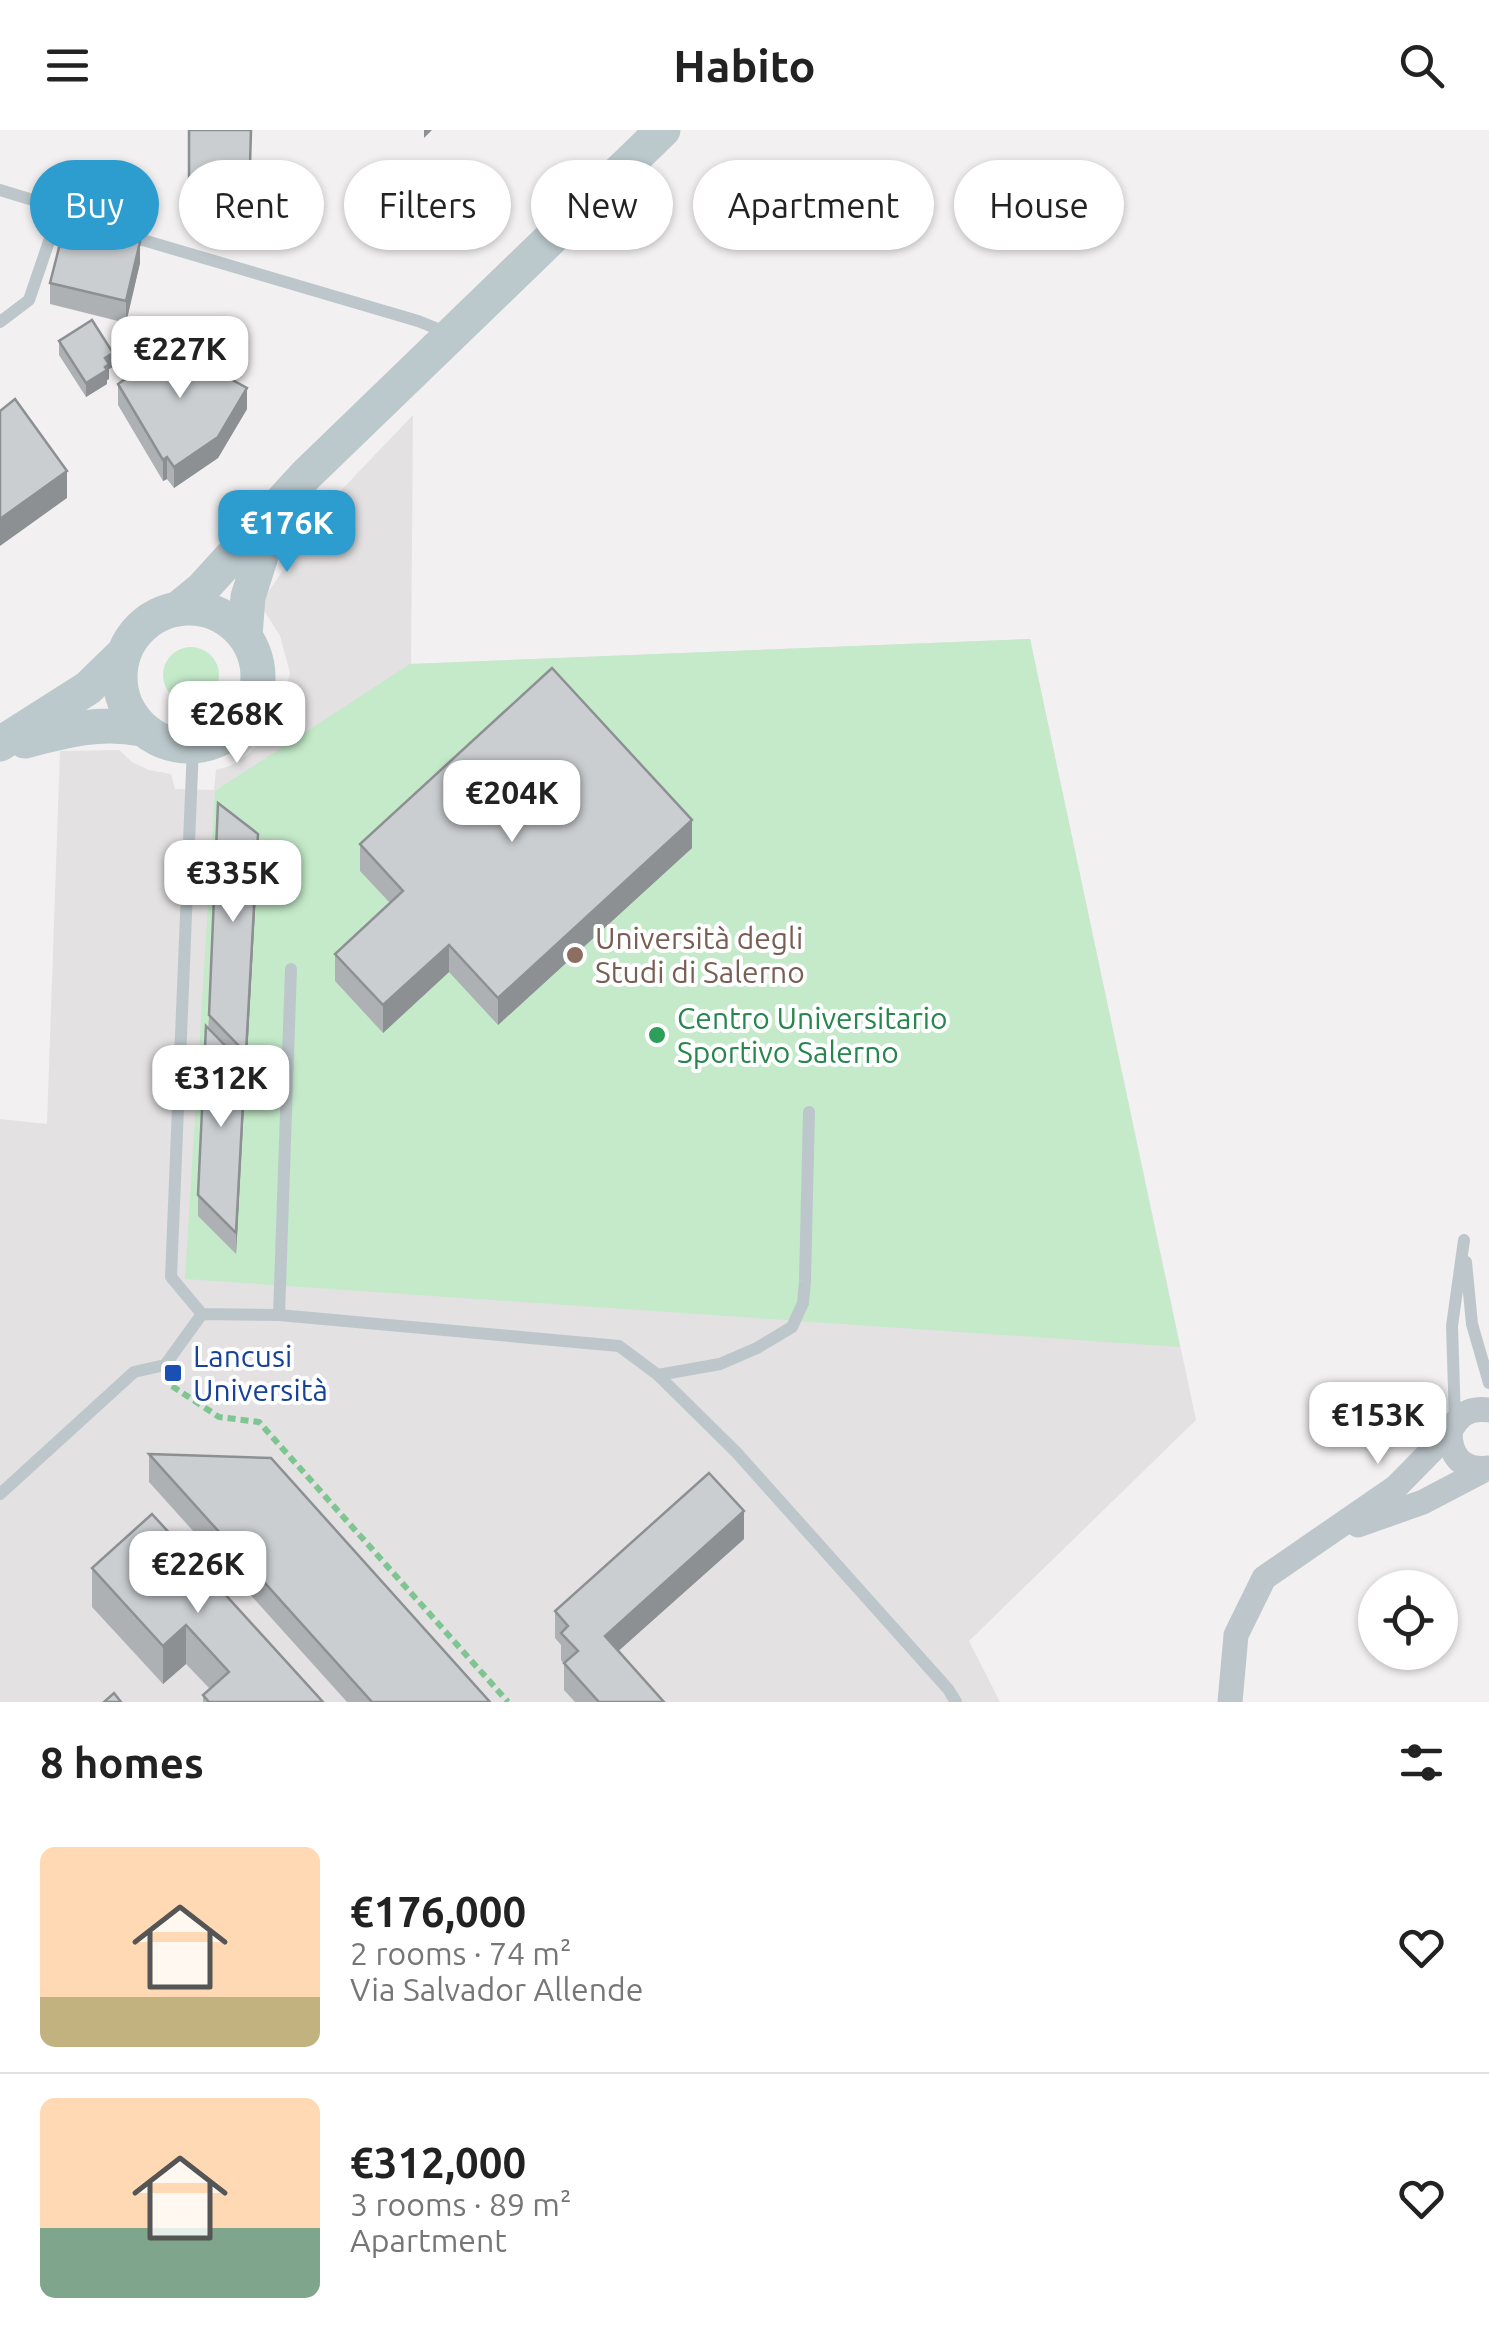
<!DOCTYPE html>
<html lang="en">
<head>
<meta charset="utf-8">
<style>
  :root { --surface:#fff; --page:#f2f2f2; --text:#222; --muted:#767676; --line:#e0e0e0; --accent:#2d9ccf }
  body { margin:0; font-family:Ubuntu,sans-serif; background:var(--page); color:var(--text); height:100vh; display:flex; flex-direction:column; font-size:38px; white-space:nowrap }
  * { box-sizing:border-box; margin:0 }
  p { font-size:32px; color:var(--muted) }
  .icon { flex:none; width:55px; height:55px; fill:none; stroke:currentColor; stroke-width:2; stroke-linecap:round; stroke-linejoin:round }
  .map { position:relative; height:1572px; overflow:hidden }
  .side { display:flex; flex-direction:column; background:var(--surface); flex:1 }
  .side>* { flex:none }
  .guide { position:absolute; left:30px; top:30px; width:1430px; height:90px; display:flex; gap:20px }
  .tools { position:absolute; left:1358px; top:1440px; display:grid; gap:20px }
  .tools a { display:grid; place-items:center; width:100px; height:100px; border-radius:50%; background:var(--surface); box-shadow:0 2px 8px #0004; font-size:50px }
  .price { position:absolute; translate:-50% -85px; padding:0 22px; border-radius:20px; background:#fff; color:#222; font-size:32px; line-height:65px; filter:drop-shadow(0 2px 5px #0008) }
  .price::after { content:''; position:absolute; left:50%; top:60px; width:30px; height:22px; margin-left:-15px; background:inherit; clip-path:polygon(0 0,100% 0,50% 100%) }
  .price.on { background:var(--accent); color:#fff }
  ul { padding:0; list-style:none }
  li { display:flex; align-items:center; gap:30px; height:250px; padding:0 40px }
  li+li { border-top:2px solid var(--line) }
  li span { display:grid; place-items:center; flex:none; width:280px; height:200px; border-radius:15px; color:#555 }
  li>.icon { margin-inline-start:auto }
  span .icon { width:120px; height:120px; fill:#fffc; stroke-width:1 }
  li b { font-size:42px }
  h2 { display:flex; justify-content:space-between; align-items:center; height:120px; padding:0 40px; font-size:42px }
  .tag { padding:0 35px; border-radius:45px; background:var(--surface); box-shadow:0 2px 8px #0004; font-size:35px; line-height:90px }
  .tag.on { background:var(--accent); color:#fff }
  header { display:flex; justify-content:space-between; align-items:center; height:130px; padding:0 40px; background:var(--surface); font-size:45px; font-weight:700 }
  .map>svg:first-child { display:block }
  .education { fill:#e3e1e2 }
  .green { fill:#c4eac9 }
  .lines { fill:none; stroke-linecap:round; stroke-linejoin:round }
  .path { stroke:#7fc591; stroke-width:6; stroke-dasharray:8 5; stroke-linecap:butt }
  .lane { stroke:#bdc7cb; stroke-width:12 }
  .street { stroke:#bdc7cb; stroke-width:25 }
  .secondary { stroke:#bbc8cc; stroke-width:35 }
  .wall { fill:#aeb1b4 }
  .shaded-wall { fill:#8d9092 }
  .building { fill:#caced1; stroke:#8d9092; stroke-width:2.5 }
  .education-dot { fill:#8d6e63; stroke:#fff; stroke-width:4 }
  .leisure-dot { fill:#2e9e5b; stroke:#fff; stroke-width:4 }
  .transit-dot { fill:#1a4fb4; stroke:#fff; stroke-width:4 }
  .labels { text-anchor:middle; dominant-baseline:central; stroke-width:8; stroke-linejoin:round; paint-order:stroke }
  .education-label { font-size:30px; fill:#785e54; stroke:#fff; text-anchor:start }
  .leisure-label { font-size:30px; fill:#27864d; stroke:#fff; text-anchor:start }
  .transit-label { font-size:30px; fill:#164399; stroke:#fff; text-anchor:start }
</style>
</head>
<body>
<header><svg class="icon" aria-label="menu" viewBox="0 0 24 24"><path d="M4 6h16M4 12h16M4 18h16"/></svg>Habito<svg class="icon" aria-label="search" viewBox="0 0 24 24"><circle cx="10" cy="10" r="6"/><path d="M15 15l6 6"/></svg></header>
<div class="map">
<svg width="1489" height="1572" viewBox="0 0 1489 1572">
  <rect width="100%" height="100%" fill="#f2f0f1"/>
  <path class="education" d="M413,285l-2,249 619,-25 166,781 -227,221 31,61h-1000v-583l47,5 13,-373 59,-1 13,12 17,8 22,4 4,15 39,1 2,-20 14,-4 19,-12 20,-22 13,-27 8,-32 -10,-37 -20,-32 69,-101z"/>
  <path class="green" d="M1030,509l150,708 -995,-68 30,-488 195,-127z
    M163 545a28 28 0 1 1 56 0a28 28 0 1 1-56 0Z"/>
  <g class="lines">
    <path class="path" d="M172,1256l47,31 40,5 249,280"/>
    <path class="lane" d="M0,60l36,11 22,14 360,106 30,12
      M0,192l29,-22 29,-85
      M193,616l-22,531 31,37 77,1 340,31 39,29 79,78 211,236 8,13
      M1466,1132l6,62 17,59
      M279,1185l12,-346
      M658,1245l62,-11 37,-16 35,-21 11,-24 2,-22 4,-169
      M1455,1291l-3,-95 12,-86
      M0,1364l134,-122 31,-7 37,-51"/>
    <path class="street" d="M1489,1280c-20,-3 -31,5 -39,22 0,26 14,39 39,36
      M1358,1395l65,-23 63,-33
      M1230,1572l6,-67 28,-57 132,-91 54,-55"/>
    <path class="secondary" d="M179,478l23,-19 104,-114 357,-345
      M120 547a69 69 0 1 1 138 0a69 69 0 1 1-138 0Z
      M245,505l3,-38 25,-79
      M25,611c41,-11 75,-20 117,-12
      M0,614l88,-56 35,-34"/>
  </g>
  <path class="wall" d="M189,0h62l-2,89 -60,-1z
    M140,133l-14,60 -76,-19v-21z
    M59,211l54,26 -4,2v10l-2,1v4l-21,13 -27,-42z
    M140,234l107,45 -29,49 -44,30 -7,-9 -4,2 -45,-76v-21l22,-15z
    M360,714l332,4 -194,177 -49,-53 -66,61 -48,-52v-27l55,-51 -30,-32z
    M258,725l-12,219 -1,-1 -9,181 -38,-38v-21l11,-180z
    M149,1324l341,248h-143l-198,-220z
    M744,1409l-126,112 46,51h-89l-11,-12v-26l-3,-4v-15l-6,-7v-27z
    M92,1438l231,134h-120v-7l7,-6 -24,-25 -23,20 -71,-77z"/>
  <path class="shaded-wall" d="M424,0h8l-8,8z
    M140,112v21l-14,60v-22z
    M113,223v14l-4,2v10l-2,1v4l-21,13v-14l19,-25z
    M247,258v21l-29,49 -44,30v-21z
    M167,327v22l-4,2v-21z
    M67,341v27l-67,48v-27z
    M692,690v28l-194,177v-27z
    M258,704v21l-12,219v-21z
    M449,815v27l-66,61v-28z
    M245,936v21l-9,167v-21z
    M744,1381v28l-139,124v-27z
    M186,1495v39l-23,20v-38z"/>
  <path class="building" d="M189,0h62l-2,68 -60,-1z
    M65,94l75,18 -14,59 -76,-18z
    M92,190l21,33 -8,5 4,6 -4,3 2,3 -21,13 -27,-42z
    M157,209l90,49 -29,49 -44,30 -7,-10 -4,3 -45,-76 26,-18 -4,-2z
    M15,269l52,72 -67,48v-108z
    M552,538l140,152 -194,178 -49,-53 -66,60 -48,-51 68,-63 -43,-47z
    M218,673l40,31 -12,219 -37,-38z
    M206,896l39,40 -9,167 -38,-38z
    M149,1324l122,4 219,244h-118z
    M709,1343l35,38 -139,125 59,66h-65l-35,-39 14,-12 -17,-18 7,-7 -13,-15z
    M152,1384l171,188h-114l-6,-7 26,-23 -43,-47 -23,21 -71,-78z
    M114,1563l7,9h-17z"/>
  <circle class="education-dot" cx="575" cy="825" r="10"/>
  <circle class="leisure-dot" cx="657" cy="905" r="10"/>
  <rect class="transit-dot" x="163" y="1233" width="20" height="20" rx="5"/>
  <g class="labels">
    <g class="education-label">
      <text x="595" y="808">Università degli<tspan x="595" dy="34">Studi di Salerno</tspan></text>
    </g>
    <g class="leisure-label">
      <text x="677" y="888">Centro Universitario<tspan x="677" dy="34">Sportivo Salerno</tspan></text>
    </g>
    <g class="transit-label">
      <text x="193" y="1226">Lancusi<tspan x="193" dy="34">Università</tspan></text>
    </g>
  </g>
</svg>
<div class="tools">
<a><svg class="icon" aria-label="locate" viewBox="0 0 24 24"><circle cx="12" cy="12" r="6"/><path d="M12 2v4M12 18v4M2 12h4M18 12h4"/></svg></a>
</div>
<b class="price" style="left:180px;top:271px">€227K</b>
<b class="price on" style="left:287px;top:445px">€176K</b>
<b class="price" style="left:237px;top:636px">€268K</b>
<b class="price" style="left:512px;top:715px">€204K</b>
<b class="price" style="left:233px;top:795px">€335K</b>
<b class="price" style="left:221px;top:1000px">€312K</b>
<b class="price" style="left:1378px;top:1337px">€153K</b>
<b class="price" style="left:198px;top:1486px">€226K</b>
<div class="guide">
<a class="tag on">Buy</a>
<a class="tag">Rent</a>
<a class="tag">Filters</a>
<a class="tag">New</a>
<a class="tag">Apartment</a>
<a class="tag">House</a>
</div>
</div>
<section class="side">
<h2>8 homes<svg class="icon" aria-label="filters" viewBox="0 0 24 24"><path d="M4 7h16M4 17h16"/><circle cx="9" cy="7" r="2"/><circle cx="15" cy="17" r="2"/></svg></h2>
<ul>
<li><span style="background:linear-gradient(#ffd9b3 75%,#c2b280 0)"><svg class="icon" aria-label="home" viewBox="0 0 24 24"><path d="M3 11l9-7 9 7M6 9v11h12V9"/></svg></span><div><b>€176,000</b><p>2 rooms · 74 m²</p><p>Via Salvador Allende</p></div><svg class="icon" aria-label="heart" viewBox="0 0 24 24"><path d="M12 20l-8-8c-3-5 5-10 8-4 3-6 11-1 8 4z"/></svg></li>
<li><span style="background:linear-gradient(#ffd9b3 65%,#7fa58c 0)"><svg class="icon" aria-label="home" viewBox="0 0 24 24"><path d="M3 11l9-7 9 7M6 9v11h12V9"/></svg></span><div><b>€312,000</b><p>3 rooms · 89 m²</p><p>Apartment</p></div><svg class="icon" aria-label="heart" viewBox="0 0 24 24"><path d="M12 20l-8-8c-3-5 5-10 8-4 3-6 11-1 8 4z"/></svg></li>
</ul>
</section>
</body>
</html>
